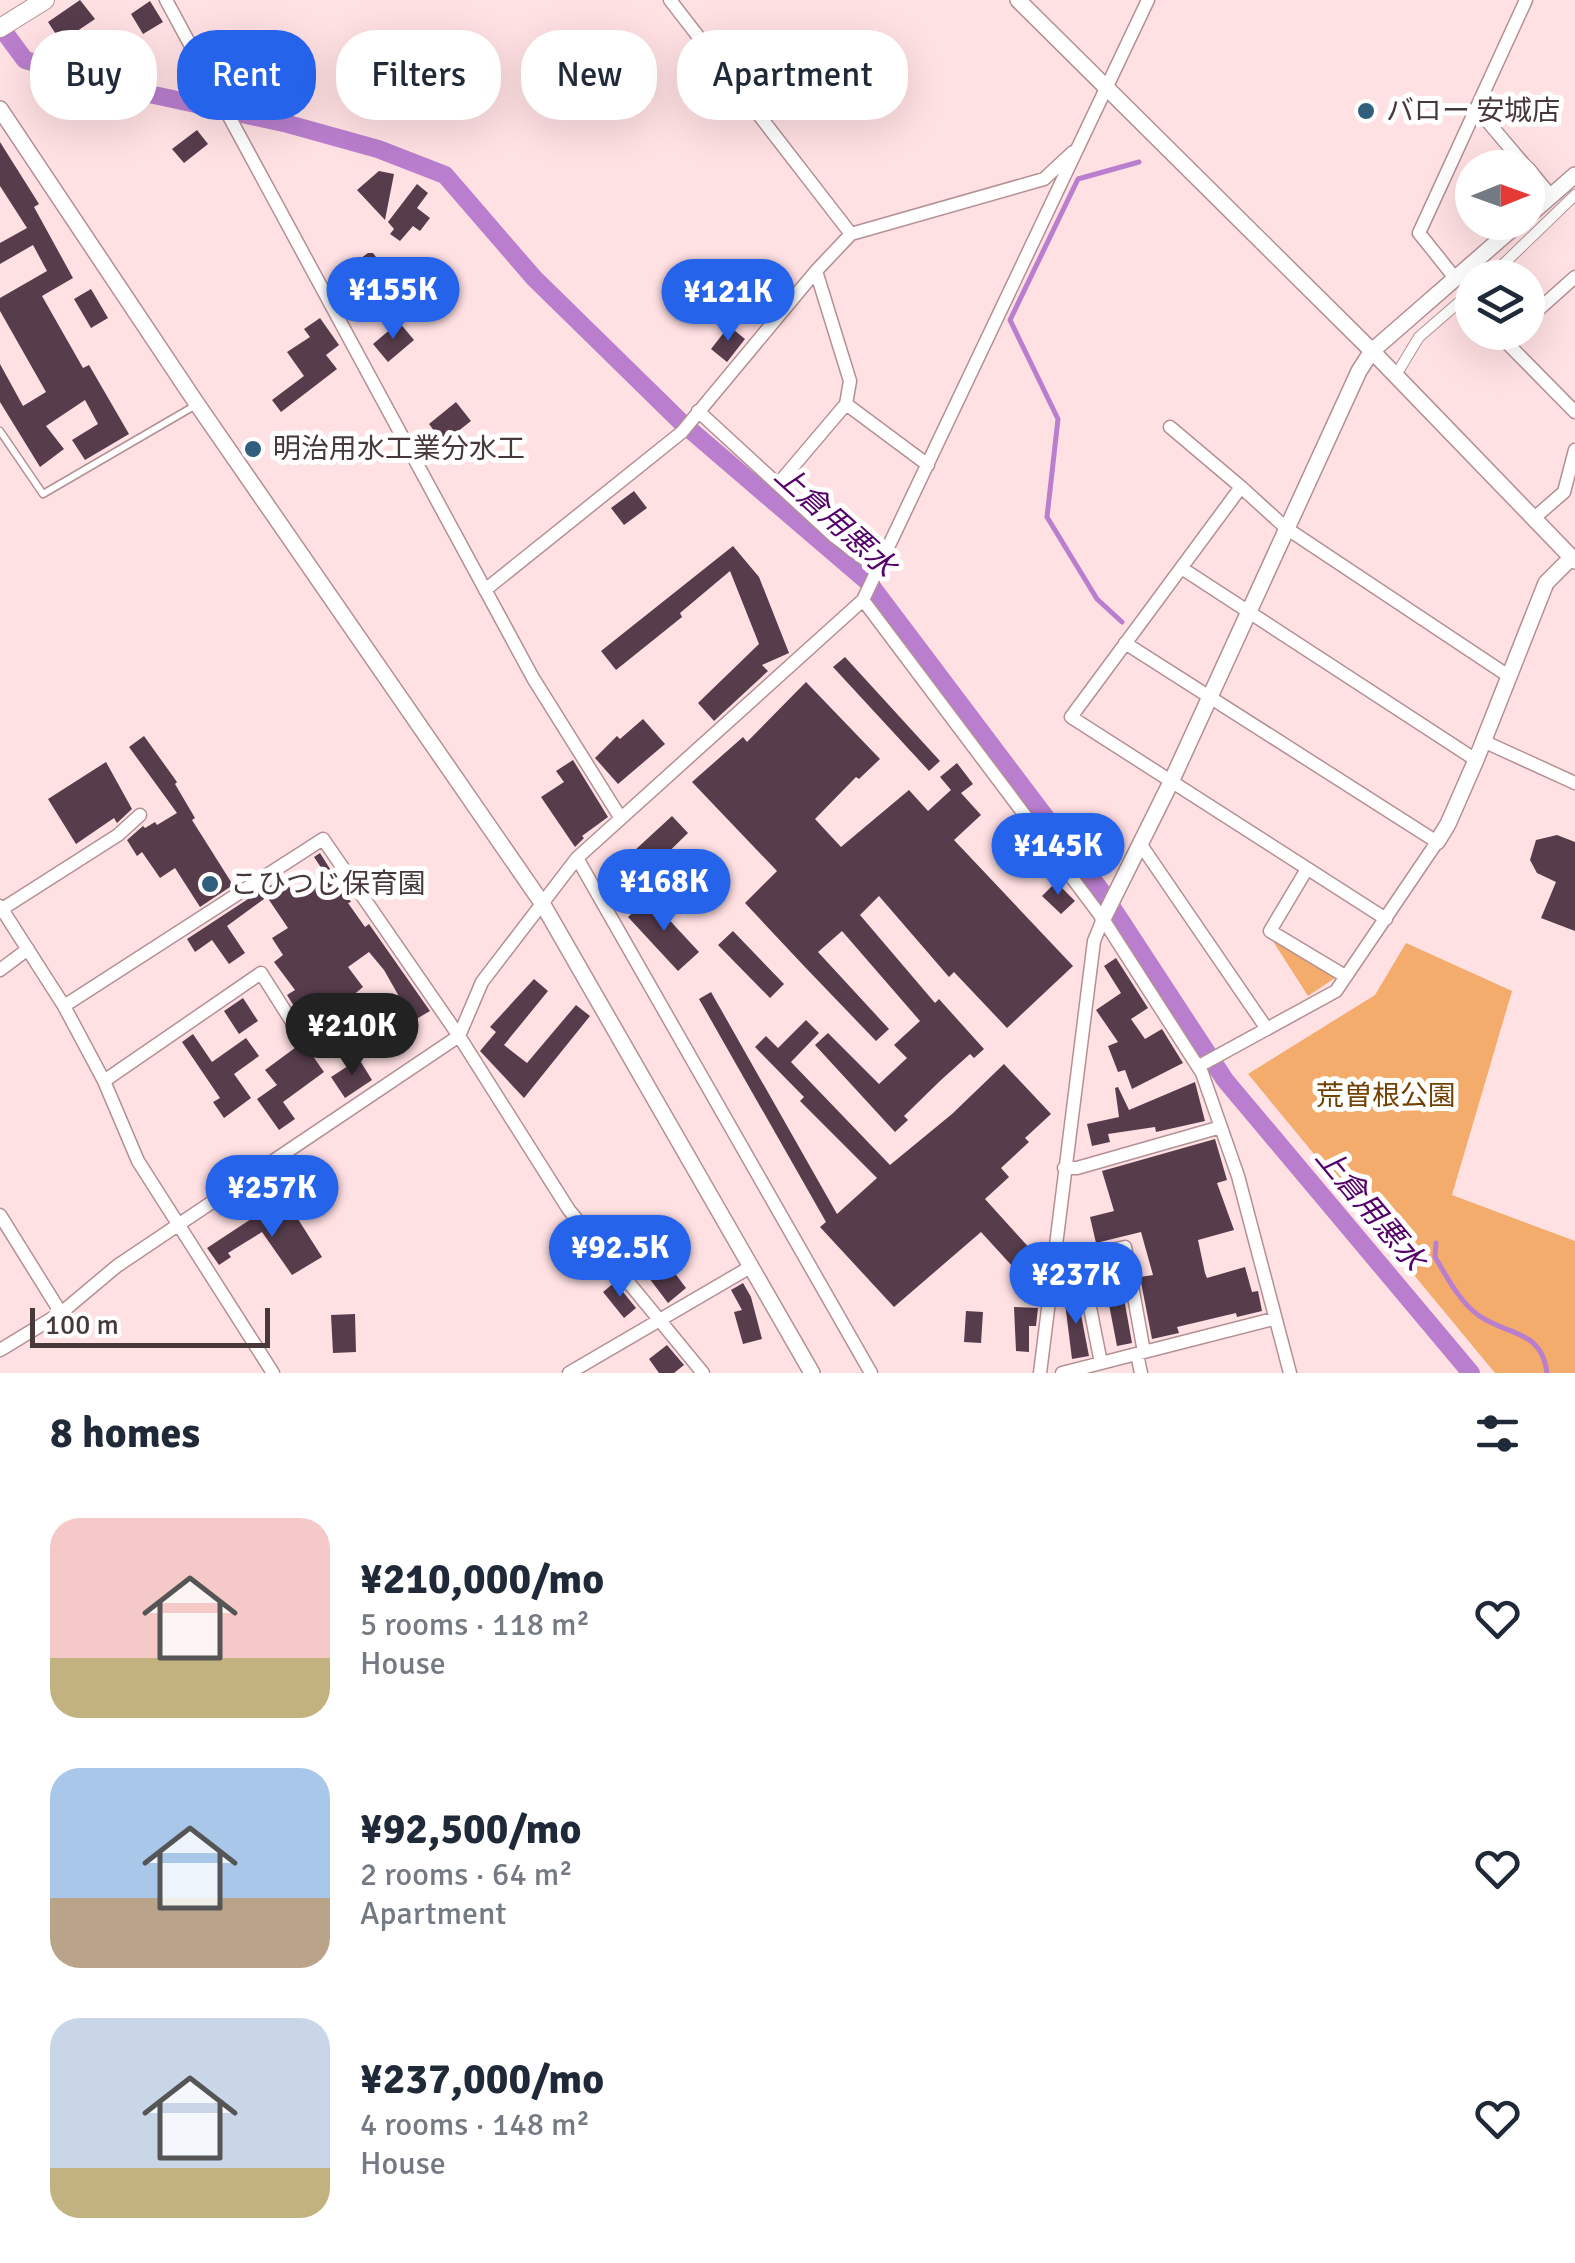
<!DOCTYPE html>
<html lang="en">
<head>
<meta charset="utf-8">
<style>
  :root { --surface:#fff; --page:#f2f2f3; --text:#1f2937; --muted:#747a83; --accent:#2563eb }
  body { margin:0; font-family:Signika,"Noto Sans JP",sans-serif; background:var(--page); color:var(--text); height:100vh; display:flex; flex-direction:column; font-size:38px; white-space:nowrap }
  * { box-sizing:border-box; margin:0 }
  p { font-size:32px; color:var(--muted) }
  .icon { flex:none; width:55px; height:55px; fill:none; stroke:currentColor; stroke-width:2; stroke-linecap:round; stroke-linejoin:round }
  .map { position:relative; height:1373px; overflow:hidden }
  .side { display:flex; flex-direction:column; background:var(--surface); flex:1 }
  .side>* { flex:none }
  .guide { position:absolute; left:30px; top:30px; width:1000px; height:90px; display:flex; gap:20px }
  .needle { width:65px; rotate:89deg }
  .controls { position:absolute; left:1455px; top:150px; display:grid; gap:20px }
  .controls a { display:grid; place-items:center; width:90px; height:90px; border-radius:50%; background:var(--surface); box-shadow:0 10px 40px #0002; font-size:50px }
  .scale { position:absolute; left:30px; bottom:25px; width:240px; box-sizing:border-box; padding-left:10px; border:5px solid #47383a; border-top:0; font-size:28px; line-height:35px; white-space:nowrap; color:#47383a; -webkit-text-stroke:8px #fff; paint-order:stroke }
  .price { position:absolute; translate:-50% -85px; padding:0 22px; border-radius:35px; background:var(--accent); color:#fff; font-size:32px; line-height:65px; filter:drop-shadow(0 2px 5px #0008) }
  .price::after { content:''; position:absolute; left:50%; top:60px; width:30px; height:22px; margin-left:-15px; background:inherit; clip-path:polygon(0 0,100% 0,50% 100%) }
  .price.current { background:#222; color:#fff }
  ul { padding:0; list-style:none }
  li { display:flex; align-items:center; gap:30px; height:250px; padding:0 50px }
  li span { display:grid; place-items:center; flex:none; width:280px; height:200px; border-radius:30px; color:#555 }
  li>.icon { margin-inline-start:auto }
  span .icon { width:120px; height:120px; fill:#fffc; stroke-width:1 }
  li b { font-size:42px }
  h2 { display:flex; justify-content:space-between; align-items:center; height:120px; padding:0 50px; font-size:42px }
  .pill { padding:0 35px; border-radius:40px; background:var(--surface); box-shadow:0 10px 40px #0002; font-size:35px; line-height:90px }
  .pill.current { background:var(--accent); color:#fff }
  .map>svg:first-child { display:block }
  .green { fill:#f3ac6b }
  .lines { fill:none; stroke-linecap:round; stroke-linejoin:round }
  .stream { stroke:#b97ecd; stroke-width:5 }
  .canal { stroke:#b97ecd; stroke-width:18 }
  .building { fill:#573c4c }
  .service-casing { stroke:#b49095; stroke-width:9 }
  .pedestrian-casing { stroke:#b49095; stroke-width:12 }
  .minor-casing { stroke:#b49095; stroke-width:15 }
  .tertiary-casing { stroke:#b49095; stroke-width:18 }
  .secondary-casing { stroke:#b49095; stroke-width:20 }
  .service { stroke:#fff; stroke-width:6 }
  .pedestrian { stroke:#fff; stroke-width:10 }
  .minor { stroke:#fff; stroke-width:12 }
  .tertiary { stroke:#fff; stroke-width:15 }
  .secondary { stroke:#fff; stroke-width:18 }
  .poi-dot { fill:#2f5f7d; stroke:#fff; stroke-width:4 }
  .labels { text-anchor:middle; dominant-baseline:central; stroke-width:10; stroke-linejoin:round; paint-order:stroke }
  .poi-label { font-size:28px; fill:#47383a; stroke:#fff; text-anchor:start }
  .park-label { font-size:28px; fill:#724104; stroke:#fff }
  .water-label { font-size:30px; font-style:italic; fill:#540169; stroke:#fff }
</style>
</head>
<body>
<div class="map">
<svg width="1575" height="1373" viewBox="0 0 1575 1373">
  <rect width="100%" height="100%" fill="#ffe0e3"/>
  <path class="green" d="M1271,938l67,38 -30,20z
    M1406,943l106,48 -60,204 123,46v132h-80l-247,-299 127,-79z"/>
  <g class="lines">
    <path class="stream" d="M1122,622l-25,-23 -50,-82 11,-98 -48,-99 68,-141 61,-17
      M1436,1243l-1,14c12,20 24,44 43,58 29,21 64,14 69,58"/>
    <path class="canal" d="M0,26l25,34 129,35 134,29 90,25 67,26 89,103 147,144 188,161 233,309 123,188 246,293"/>
  </g>
  <path class="building" d="M80,0l15,19 -34,23 -13,-20z
    M150,1l13,21 -20,12 -12,-20z
    M197,130l11,14 -24,19 -12,-14z
    M0,142l39,62 -5,3 39,71 -31,18 41,72 6,-3 40,69 -44,26 -13,-20 26,-16 -13,-24 -39,26 18,23 -24,18 -40,-65v-38l23,42 23,-14 -46,-81v-13l47,-27 -14,-26 -33,19v-21l27,-15 -27,-42z
    M379,171l15,3 -9,46 -28,-30z
    M417,184l11,9 -11,15 13,10 -10,13 -7,-5 -13,15 -10,-7 4,-5 -6,-7z
    M368,253h5l12,16 -39,29 -14,-19z
    M91,289l17,29 -17,10 -17,-29z
    M320,318l19,27 -13,10 11,14 -56,43 -9,-12 32,-24 -17,-24 23,-15 -6,-8z
    M399,322l15,18 -26,22 -15,-18z
    M729,326l16,13 -18,23 -16,-13z
    M456,402l15,19 -28,22 -14,-19z
    M634,491l13,17 -23,17 -13,-17z
    M733,546l26,31 30,76 -27,12 6,6 -54,50 -16,-18 61,-59 -29,-73 -50,42 2,4 -66,53 -15,-19z
    M845,657l95,104 -11,10 -96,-104z
    M806,682l74,77 -21,20 -3,-2 -41,42 26,28 68,-57 19,21 23,-21 -11,-13 17,-14 16,21 -12,9 20,22 -27,25 119,126 -66,62 -53,-56 -5,5 -70,-81 -19,19 75,88 4,-4 45,50 -10,9 -4,-4 -29,26 -37,36 4,4 -13,12 -80,-87 13,-12 51,51 28,-26 -13,-13 26,-24 -78,-90 -24,21 71,77 -13,12 -72,-75 -59,-63 32,-32 -85,-89 51,-45 4,5z
    M643,719l22,25 -47,40 -23,-26 22,-22 3,3z
    M144,736l33,46 -2,2 20,34 -3,2 41,65 -33,22 -25,-39 -15,10 -18,-26 -5,4 -10,-16 16,-14 2,2 10,-6 2,3 20,-12 -48,-66z
    M573,760l35,57 -26,19 2,2 -9,9 -34,-50 23,-15 -8,-11z
    M106,762l26,47 -15,14 -3,-5 -38,26 -28,-45z
    M672,816l16,17 -37,36 -17,-18z
    M1557,835l18,7v89l-34,-13 15,-36 -19,-9 -7,-13 6,-20z
    M320,853l31,49 -3,1 17,24 4,-3 61,87 -17,10 -29,-51 -15,-18 -21,15 15,20 -29,24 28,41 -11,8 -46,-60 -10,8 -8,-13 8,-5 -21,-28 9,-7 -11,-17 16,-10 -25,-37 20,-14 10,16 31,-21 -10,-15z
    M1056,882l19,19 -14,13 -19,-18z
    M260,891l4,8 -37,27 18,27 -16,11 -17,-24 -17,12 -8,-13z
    M649,898l50,54 -21,19 -50,-54z
    M733,931l51,53 -14,14 -52,-53z
    M1116,958l32,50 -17,11 14,20 17,-10 21,34 -51,26 -7,-19 -7,2 -10,-26 10,-4 -22,-32 25,-17 -17,-27z
    M534,979l14,12 -44,54 23,18 49,-58 14,11 -66,82 -44,-47 16,-19 -6,-5z
    M711,992l126,222 40,-36 -77,-77 4,-4 -49,-50 11,-11 12,12 28,-28 13,13 -28,29 99,103 62,-51 52,-50 47,50 -26,24 4,4 -28,26 8,9 -24,22 57,63 -18,17 -43,-47 -87,75 -74,-80 6,-5 -127,-223z
    M243,998l15,23 -19,13 -15,-23z
    M193,1034l19,28 34,-24 13,18 -25,18 17,24 -27,20 -11,-16 7,-4 -38,-56z
    M303,1042l21,30 -41,30 12,17 -16,11 -22,-31 20,-14 -12,-15z
    M359,1059l13,21 -27,18 -14,-21z
    M1195,1082l10,39 -49,11 -1,-5 -47,7 2,8 -18,4 -5,-22 32,-7 -4,-29 3,-1 11,23z
    M1215,1139l12,41 -10,3 17,47 -36,10 7,33 2,5 38,-11 7,25 6,-1 4,20 -25,6 -1,-4 -59,14 2,6 -27,6 -12,-62 13,-2 -12,-43 -45,11 -6,-26 24,-6 -12,-40z
    M268,1208l6,12 17,-12 31,49 -30,18 -30,-43 -34,21 3,4 -12,8 -12,-17z
    M1117,1259l15,84 -15,3 -16,-83z
    M668,1264l18,24 -18,15 -19,-25z
    M615,1282l21,26 -12,10 -21,-26z
    M743,1283l8,14 11,42 -19,5 -9,-32 8,-2 -11,-20z
    M1077,1294l12,62 -17,3 -8,-64z
    M1014,1307l24,1 -2,18h-7v26l-13,-1z
    M966,1311l17,1 -2,31 -17,-1z
    M355,1314l1,38 -23,1 -2,-38z
    M667,1345l17,20 -10,8h-15l-10,-14z"/>
  <g class="lines">
    <defs>
      <path id="service" d="M0,431l43,63 153,-89"/>
      <path id="pedestrian" d="M1489,278l86,-83
        M1396,375l23,-38 53,-46"/>
      <path id="minor" d="M166,0l367,678 87,139
        M670,0l181,234
        M1477,109l50,59
        M1528,168l23,28
        M816,271l34,110 -4,23 82,61
        M1455,278l-36,-45 107,-233
        M1528,319l47,-42
        M1512,332l-8,8 71,72
        M698,411l137,126 44,33
        M1170,427l71,60
        M779,483l67,-79
        M1533,519l31,-27 11,-42
        M1183,569l293,191
        M485,590l197,-158 134,-161 35,-37 193,-55 29,-27
        M863,600l240,319 99,154 36,103 52,197
        M1125,643l312,199 -101,149 -137,75
        M1483,741l92,42
        M1141,845l126,184
        M577,858l294,515
        M1307,869l-37,62 75,45
        M0,906l64,100 40,75 34,80 135,212
        M2,909l116,-74 22,-20
        M1386,919l-315,-202 170,-230 45,41 221,147
        M0,970l28,-21
        M64,1006l259,-167 136,197 110,174 134,163
        M104,1081l157,-108 38,60
        M1064,1168h13l144,-41
        M0,1215l61,98
        M1080,1257l21,106
        M1053,1263l72,-16 19,105 -82,21
        M0,1350l61,-37 56,-47 342,-230 23,-54 95,-124 286,-258 285,-600
        M1144,1352l129,-33
        M1137,1354l4,19
        M569,1373l183,-107
        M1040,1373l54,-432 9,-22"/>
      <path id="tertiary" d="M1018,0l354,351 203,210
        M0,109l197,295 345,499 270,470
        M1528,216l47,-41
        M1437,842l11,-18 28,-64 70,-177 26,-26
        M1103,919l68,-137 188,-411 13,-20 148,-129"/>
      <path id="secondary" d="M0,28l45,-28"/>
    </defs>
    <use href="#service" class="service-casing"/>
    <use href="#pedestrian" class="pedestrian-casing"/>
    <use href="#minor" class="minor-casing"/>
    <use href="#tertiary" class="tertiary-casing"/>
    <use href="#secondary" class="secondary-casing"/>
    <use href="#service" class="service"/>
    <use href="#pedestrian" class="pedestrian"/>
    <use href="#minor" class="minor"/>
    <use href="#tertiary" class="tertiary"/>
    <use href="#secondary" class="secondary"/>
  </g>
  <g class="poi-dot">
    <circle cx="1366" cy="111" r="10"/>
    <circle cx="253" cy="449" r="10"/>
    <circle cx="210" cy="884" r="10"/>
  </g>
  <g class="labels">
    <g class="poi-label">
      <text x="1386" y="111">バロー 安城店</text>
      <text x="273" y="449">明治用水工業分水工</text>
      <text x="230" y="884">こひつじ保育園</text>
    </g>
    <g class="park-label">
      <text x="1386" y="1096">荒曽根公園</text>
    </g>
    <g class="water-label">
      <text transform="translate(835 521) rotate(42)">上倉用悪水</text>
      <text transform="translate(1370 1209) rotate(50)">上倉用悪水</text>
    </g>
  </g>
</svg>
<div class="controls">
<a><svg class="needle" viewBox="-14 -14 28 28"><path d="M0-13l5 13h-10z" fill="#e53935"/><path d="M0 13l5-13h-10z" fill="#747a83"/></svg></a>
<a><svg class="icon" aria-label="layers" viewBox="0 0 24 24"><path d="M12 4l9 5-9 5-9-5zM3 14l9 5 9-5"/></svg></a>
</div>
<div class="scale">100 m</div>
<b class="price" style="left:393px;top:342px">¥155K</b>
<b class="price" style="left:728px;top:344px">¥121K</b>
<b class="price" style="left:1058px;top:898px">¥145K</b>
<b class="price" style="left:664px;top:934px">¥168K</b>
<b class="price current" style="left:352px;top:1078px">¥210K</b>
<b class="price" style="left:272px;top:1240px">¥257K</b>
<b class="price" style="left:620px;top:1300px">¥92.5K</b>
<b class="price" style="left:1076px;top:1327px">¥237K</b>
<div class="guide">
<a class="pill">Buy</a>
<a class="pill current">Rent</a>
<a class="pill">Filters</a>
<a class="pill">New</a>
<a class="pill">Apartment</a>
</div>
</div>
<section class="side">
<h2>8 homes<svg class="icon" aria-label="filters" viewBox="0 0 24 24"><path d="M4 7h16M4 17h16"/><circle cx="9" cy="7" r="2"/><circle cx="15" cy="17" r="2"/></svg></h2>
<ul>
<li><span style="background:linear-gradient(#f6c9c9 70%,#c2b280 0)"><svg class="icon" aria-label="home" viewBox="0 0 24 24"><path d="M3 11l9-7 9 7M6 9v11h12V9"/></svg></span><div><b>¥210,000/mo</b><p>5 rooms · 118 m²</p><p>House</p></div><svg class="icon" aria-label="heart" viewBox="0 0 24 24"><path d="M12 20l-8-8c-3-5 5-10 8-4 3-6 11-1 8 4z"/></svg></li>
<li><span style="background:linear-gradient(#a9c7e8 65%,#b9a48a 0)"><svg class="icon" aria-label="home" viewBox="0 0 24 24"><path d="M3 11l9-7 9 7M6 9v11h12V9"/></svg></span><div><b>¥92,500/mo</b><p>2 rooms · 64 m²</p><p>Apartment</p></div><svg class="icon" aria-label="heart" viewBox="0 0 24 24"><path d="M12 20l-8-8c-3-5 5-10 8-4 3-6 11-1 8 4z"/></svg></li>
<li><span style="background:linear-gradient(#c9d6e8 75%,#c2b280 0)"><svg class="icon" aria-label="home" viewBox="0 0 24 24"><path d="M3 11l9-7 9 7M6 9v11h12V9"/></svg></span><div><b>¥237,000/mo</b><p>4 rooms · 148 m²</p><p>House</p></div><svg class="icon" aria-label="heart" viewBox="0 0 24 24"><path d="M12 20l-8-8c-3-5 5-10 8-4 3-6 11-1 8 4z"/></svg></li>
</ul>
</section>
</body>
</html>
